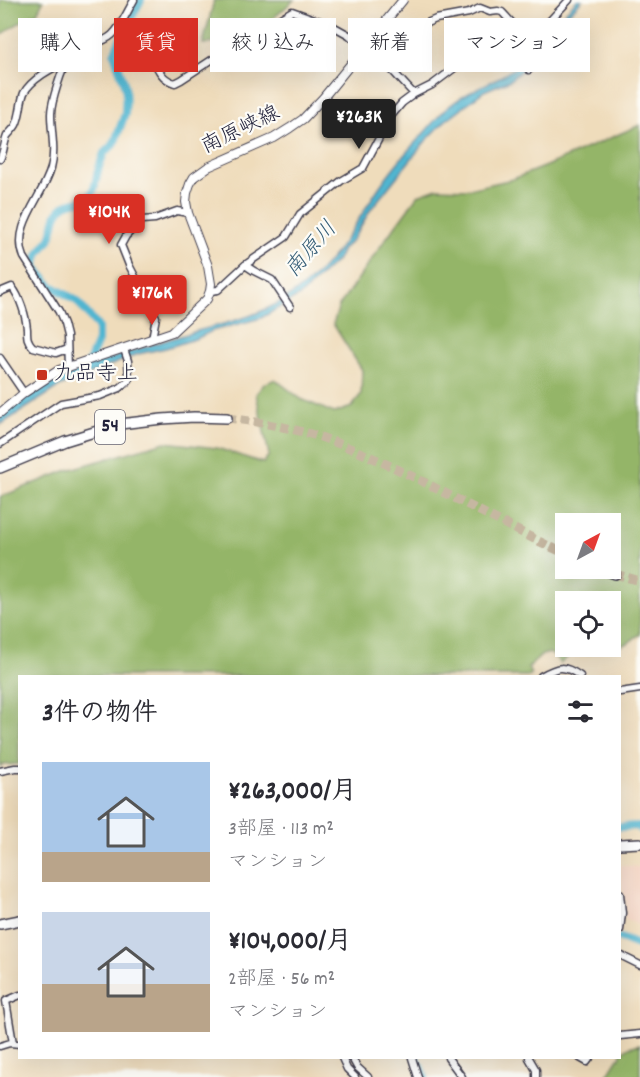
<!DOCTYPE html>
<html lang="ja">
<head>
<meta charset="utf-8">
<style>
  :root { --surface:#fff; --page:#f7f7f7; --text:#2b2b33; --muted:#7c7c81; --accent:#d93025 }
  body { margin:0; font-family:Dekko,"Klee One",sans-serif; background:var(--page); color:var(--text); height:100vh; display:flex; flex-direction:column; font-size:22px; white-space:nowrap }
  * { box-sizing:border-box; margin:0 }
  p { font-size:20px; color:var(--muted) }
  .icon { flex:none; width:33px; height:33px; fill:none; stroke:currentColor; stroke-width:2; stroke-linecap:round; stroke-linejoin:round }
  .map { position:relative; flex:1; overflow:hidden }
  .drawer { position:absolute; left:18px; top:675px; width:603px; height:384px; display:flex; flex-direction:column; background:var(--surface); border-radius:0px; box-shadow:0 6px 24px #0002 }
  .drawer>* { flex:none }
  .hud { position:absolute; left:18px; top:18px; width:604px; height:54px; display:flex; gap:12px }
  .needle { width:39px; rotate:41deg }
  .tools { position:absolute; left:555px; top:513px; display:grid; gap:12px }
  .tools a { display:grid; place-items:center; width:66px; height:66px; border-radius:0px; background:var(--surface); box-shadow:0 6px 24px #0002; font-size:30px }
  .price { position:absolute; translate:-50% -51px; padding:0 14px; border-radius:6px; background:var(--accent); color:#fff; font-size:20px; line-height:39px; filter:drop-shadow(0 2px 3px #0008) }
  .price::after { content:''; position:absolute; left:50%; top:36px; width:18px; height:14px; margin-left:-9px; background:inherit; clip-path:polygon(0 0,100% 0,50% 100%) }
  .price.on { background:#222; color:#fff }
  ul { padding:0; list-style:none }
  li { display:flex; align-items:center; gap:18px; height:150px; padding:0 24px }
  li span { display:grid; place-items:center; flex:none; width:168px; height:120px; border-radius:0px; color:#555 }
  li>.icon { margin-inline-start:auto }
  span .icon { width:72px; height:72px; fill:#fffc; stroke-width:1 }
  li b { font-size:26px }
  h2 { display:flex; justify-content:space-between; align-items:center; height:72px; padding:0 24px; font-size:26px }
  .pill { padding:0 21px; border-radius:0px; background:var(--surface); box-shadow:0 6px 24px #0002; font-size:21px; line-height:54px }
  .pill.on { background:var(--accent); color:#fff }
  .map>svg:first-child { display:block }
  .built { fill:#f4d3c1 }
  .forest { fill:#94b568; stroke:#5b6c52; stroke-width:1.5; fill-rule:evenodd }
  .water { fill:#51b5d0; stroke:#3a6c86; stroke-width:1.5 }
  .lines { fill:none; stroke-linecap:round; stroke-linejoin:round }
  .stream { stroke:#51b5d0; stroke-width:1.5 }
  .river { stroke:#51b5d0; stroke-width:8 }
  .highway-tunnel { stroke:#c6b7a1; stroke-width:9; stroke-dasharray:9 4.5; stroke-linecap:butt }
  .minor-casing { stroke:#413e4e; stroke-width:9 }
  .major-casing { stroke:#413e4e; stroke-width:10 }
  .highway-casing { stroke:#413e4e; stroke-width:12 }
  .minor { stroke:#fff; stroke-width:6 }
  .major { stroke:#fff; stroke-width:8 }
  .highway { stroke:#fff; stroke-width:9 }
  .poi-dot { fill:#c8321e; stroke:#fdfcf7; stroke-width:2 }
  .labels { text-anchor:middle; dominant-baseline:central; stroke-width:4.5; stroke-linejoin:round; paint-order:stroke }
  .shield { fill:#fdfcf7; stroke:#646373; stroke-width:1.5 }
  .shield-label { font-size:20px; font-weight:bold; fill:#22223b }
  .street-label { font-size:21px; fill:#22223b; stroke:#fdfcf7 }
  .poi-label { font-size:21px; fill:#22223b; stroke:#fdfcf7; text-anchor:start }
  .water-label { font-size:22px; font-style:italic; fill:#355d77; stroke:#fdfcf7 }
</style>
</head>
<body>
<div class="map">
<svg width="640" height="1077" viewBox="0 0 640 1077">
  <rect width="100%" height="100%" fill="#fdfcf7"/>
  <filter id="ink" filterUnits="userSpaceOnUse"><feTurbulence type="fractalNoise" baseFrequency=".0167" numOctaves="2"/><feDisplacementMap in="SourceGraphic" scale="12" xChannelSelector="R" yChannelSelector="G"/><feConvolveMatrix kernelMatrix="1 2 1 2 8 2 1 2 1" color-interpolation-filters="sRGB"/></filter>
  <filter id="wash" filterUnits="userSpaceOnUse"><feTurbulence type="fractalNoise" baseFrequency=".008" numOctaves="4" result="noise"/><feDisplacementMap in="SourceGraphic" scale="24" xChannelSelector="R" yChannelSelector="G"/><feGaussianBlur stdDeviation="1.35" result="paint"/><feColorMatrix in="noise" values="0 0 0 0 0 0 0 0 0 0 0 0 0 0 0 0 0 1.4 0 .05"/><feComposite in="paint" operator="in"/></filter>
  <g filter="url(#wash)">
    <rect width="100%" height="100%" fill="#efdcbb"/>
    <path class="built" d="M620,865l20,2v59l-15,-7 1,-16 -4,-15z"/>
    <path class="forest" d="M0,0h43v1l-6,12 -25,14 -12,10z
      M214,0h80l-25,22 -35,19 -31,3z
      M640,125v510l-3,1 -9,7 -16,5 -12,-1 -10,6h-18l-12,11 -3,-5 -7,-6 -8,2 -14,13 3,6 -2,2h-509l-1,88 -17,1 -2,2v-270l68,-27 97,-28 52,6 46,15 6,-8 -13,-61 8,-10 11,-5 26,20 33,14 18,-6 9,-13 1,-24 -29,-46 6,-18 46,-66 33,-45 19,-7 32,1 44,-10 33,-13zM566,524h44v44h-44zM566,602h44v44h-44z
      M640,1044v33h-34l12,-19h2l1,-5 8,-6z"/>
    <path class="water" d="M577,0h5l-17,17 -16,19 -13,21 -19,17 -7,6 -26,11 -39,30 -21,22 -53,66 -18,30 -10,10 -7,12 -35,34 -40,23 -49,13 -14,7 -32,10 -28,6 -79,33 -59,38v-10c57,-41 120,-61 187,-81 33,-10 68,-16 98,-35 46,-28 64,-66 93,-110 13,-20 30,-39 46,-56 7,-8 14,-17 22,-24 23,-21 57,-29 81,-50 5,-5 9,-12 14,-18 11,-14 23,-28 36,-41z"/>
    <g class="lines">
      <path class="stream" d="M633,826l7,7"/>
      <path class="river" d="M84,374l14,-33v-14l-21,-26 -27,-16 -14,-18c0,-17 8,-17 14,-29 6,-12 2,-25 16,-33 6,-4 15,-3 22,-6l6,-10 4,-19 6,-17 10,-9 11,-30 1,-21 -2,-11 -10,-28 7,-17 20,-37
        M620,827l20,-1
        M620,938l20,8
        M417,1058l8,19"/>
    </g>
  </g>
  <g filter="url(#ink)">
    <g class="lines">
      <path class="highway-tunnel" d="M227,418c34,4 67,10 99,21 83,30 159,78 240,115
        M615,574l25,7"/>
      <defs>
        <path id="minor" d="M118,28c8,4 19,8 25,14 13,13 11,35 32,41l6,-3 35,-23 76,-46 39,14 18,10 10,9 7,2 7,4 41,44
          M512,45l8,15 9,10
          M373,50l13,-14 9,-4 25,-6 16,-7 33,-6 11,-5 10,4 8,-1 4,1 24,26
          M0,159c4,-7 4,-16 7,-23 3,-4 7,-7 9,-11 5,-10 4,-22 8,-32 6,-12 29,-27 42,-30
          M245,265l9,6 18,9 18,27
          M210,291l8,-1 27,-25 41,-28 14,-23 41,-33 22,-13 28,-52 11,-13 12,-9 18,-9 49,-37 31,-3 31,-17 26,-28
          M0,292l12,-5c8,10 14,29 15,42 0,8 0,12 6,18l23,6 11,-4
          M152,339l4,-22 -27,-52 -8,-20 5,-9 16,-16 13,-1 22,-8 11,2
          M0,358l24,35
          M68,368l-1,-32 -3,-12 -5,-12 -35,-55c-13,-31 19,-60 27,-89 5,-18 0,-35 0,-54 0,-11 11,-47 18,-56 10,-14 31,-12 43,-23 9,-8 16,-25 22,-35
          M0,444l61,-41 39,-7 20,-8 9,-8 -1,-19 -4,-12
          M541,676c17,-10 23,-11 39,0
          M620,692l20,-3
          M0,771l15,-3h5
          M620,894l2,19 -2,17
          M620,955l20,10
          M620,1036l20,-2
          M13,1043l-7,-42 14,-6
          M0,1046l10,-3 10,1
          M342,1058l5,11 8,8
          M352,1058l5,9 11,10
          M412,1058l6,19
          M448,1058l14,19
          M529,1058l7,12v7
          M580,1058l7,4 3,-4"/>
        <path id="major" d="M0,413l24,-20 35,-23 113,-38 35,-33 3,-8 1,-7 -3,-18 -20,-53 -2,-11 1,-9 3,-9 4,-7 14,-10 66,-29 16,-10 13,-9 20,-21 80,-98"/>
        <path id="highway" d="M0,468l65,-27 55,-17 42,-5 32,-2 33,1
          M599,568l16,6
          M620,844l20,-1
          M0,924l20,-4"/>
      </defs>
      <use href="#minor" class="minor-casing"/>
      <use href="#major" class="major-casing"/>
      <use href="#highway" class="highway-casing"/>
      <use href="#minor" class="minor"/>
      <use href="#major" class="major"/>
      <use href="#highway" class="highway"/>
    </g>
  </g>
  <rect class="poi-dot" x="36" y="369" width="12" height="12" rx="3"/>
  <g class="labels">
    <rect class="shield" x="95" y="410" width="30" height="34" rx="4.5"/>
    <g class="shield-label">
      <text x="110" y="427">54</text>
    </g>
    <g class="street-label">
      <text transform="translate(241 131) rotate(-26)">南原峡線</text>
    </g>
    <g class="poi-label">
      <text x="54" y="375">九品寺上</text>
    </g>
    <g class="water-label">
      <text transform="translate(312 250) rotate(-49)">南原川</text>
    </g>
  </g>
</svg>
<div class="tools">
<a><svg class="needle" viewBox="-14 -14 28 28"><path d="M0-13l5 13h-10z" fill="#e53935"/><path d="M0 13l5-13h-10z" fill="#7c7c81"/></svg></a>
<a><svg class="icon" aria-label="locate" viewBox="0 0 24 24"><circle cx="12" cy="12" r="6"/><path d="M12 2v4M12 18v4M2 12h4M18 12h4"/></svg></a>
</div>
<b class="price on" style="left:359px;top:150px">¥263K</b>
<b class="price" style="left:109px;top:245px">¥104K</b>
<b class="price" style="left:152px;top:326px">¥176K</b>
<div class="hud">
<a class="pill">購入</a>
<a class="pill on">賃貸</a>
<a class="pill">絞り込み</a>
<a class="pill">新着</a>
<a class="pill">マンション</a>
</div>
<section class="drawer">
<h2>3件の物件<svg class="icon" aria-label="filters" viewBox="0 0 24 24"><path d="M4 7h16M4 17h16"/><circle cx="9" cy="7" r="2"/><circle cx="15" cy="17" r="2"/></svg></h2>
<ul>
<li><span style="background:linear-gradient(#a9c7e8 75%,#b9a48a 0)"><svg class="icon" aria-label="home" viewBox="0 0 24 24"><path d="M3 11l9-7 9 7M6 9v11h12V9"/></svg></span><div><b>¥263,000/月</b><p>3部屋 · 113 m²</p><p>マンション</p></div></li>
<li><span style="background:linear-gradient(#c9d6e8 60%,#b9a48a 0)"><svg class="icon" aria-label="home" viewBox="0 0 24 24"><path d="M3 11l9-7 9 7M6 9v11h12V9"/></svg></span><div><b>¥104,000/月</b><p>2部屋 · 56 m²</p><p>マンション</p></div></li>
</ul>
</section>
</div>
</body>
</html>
